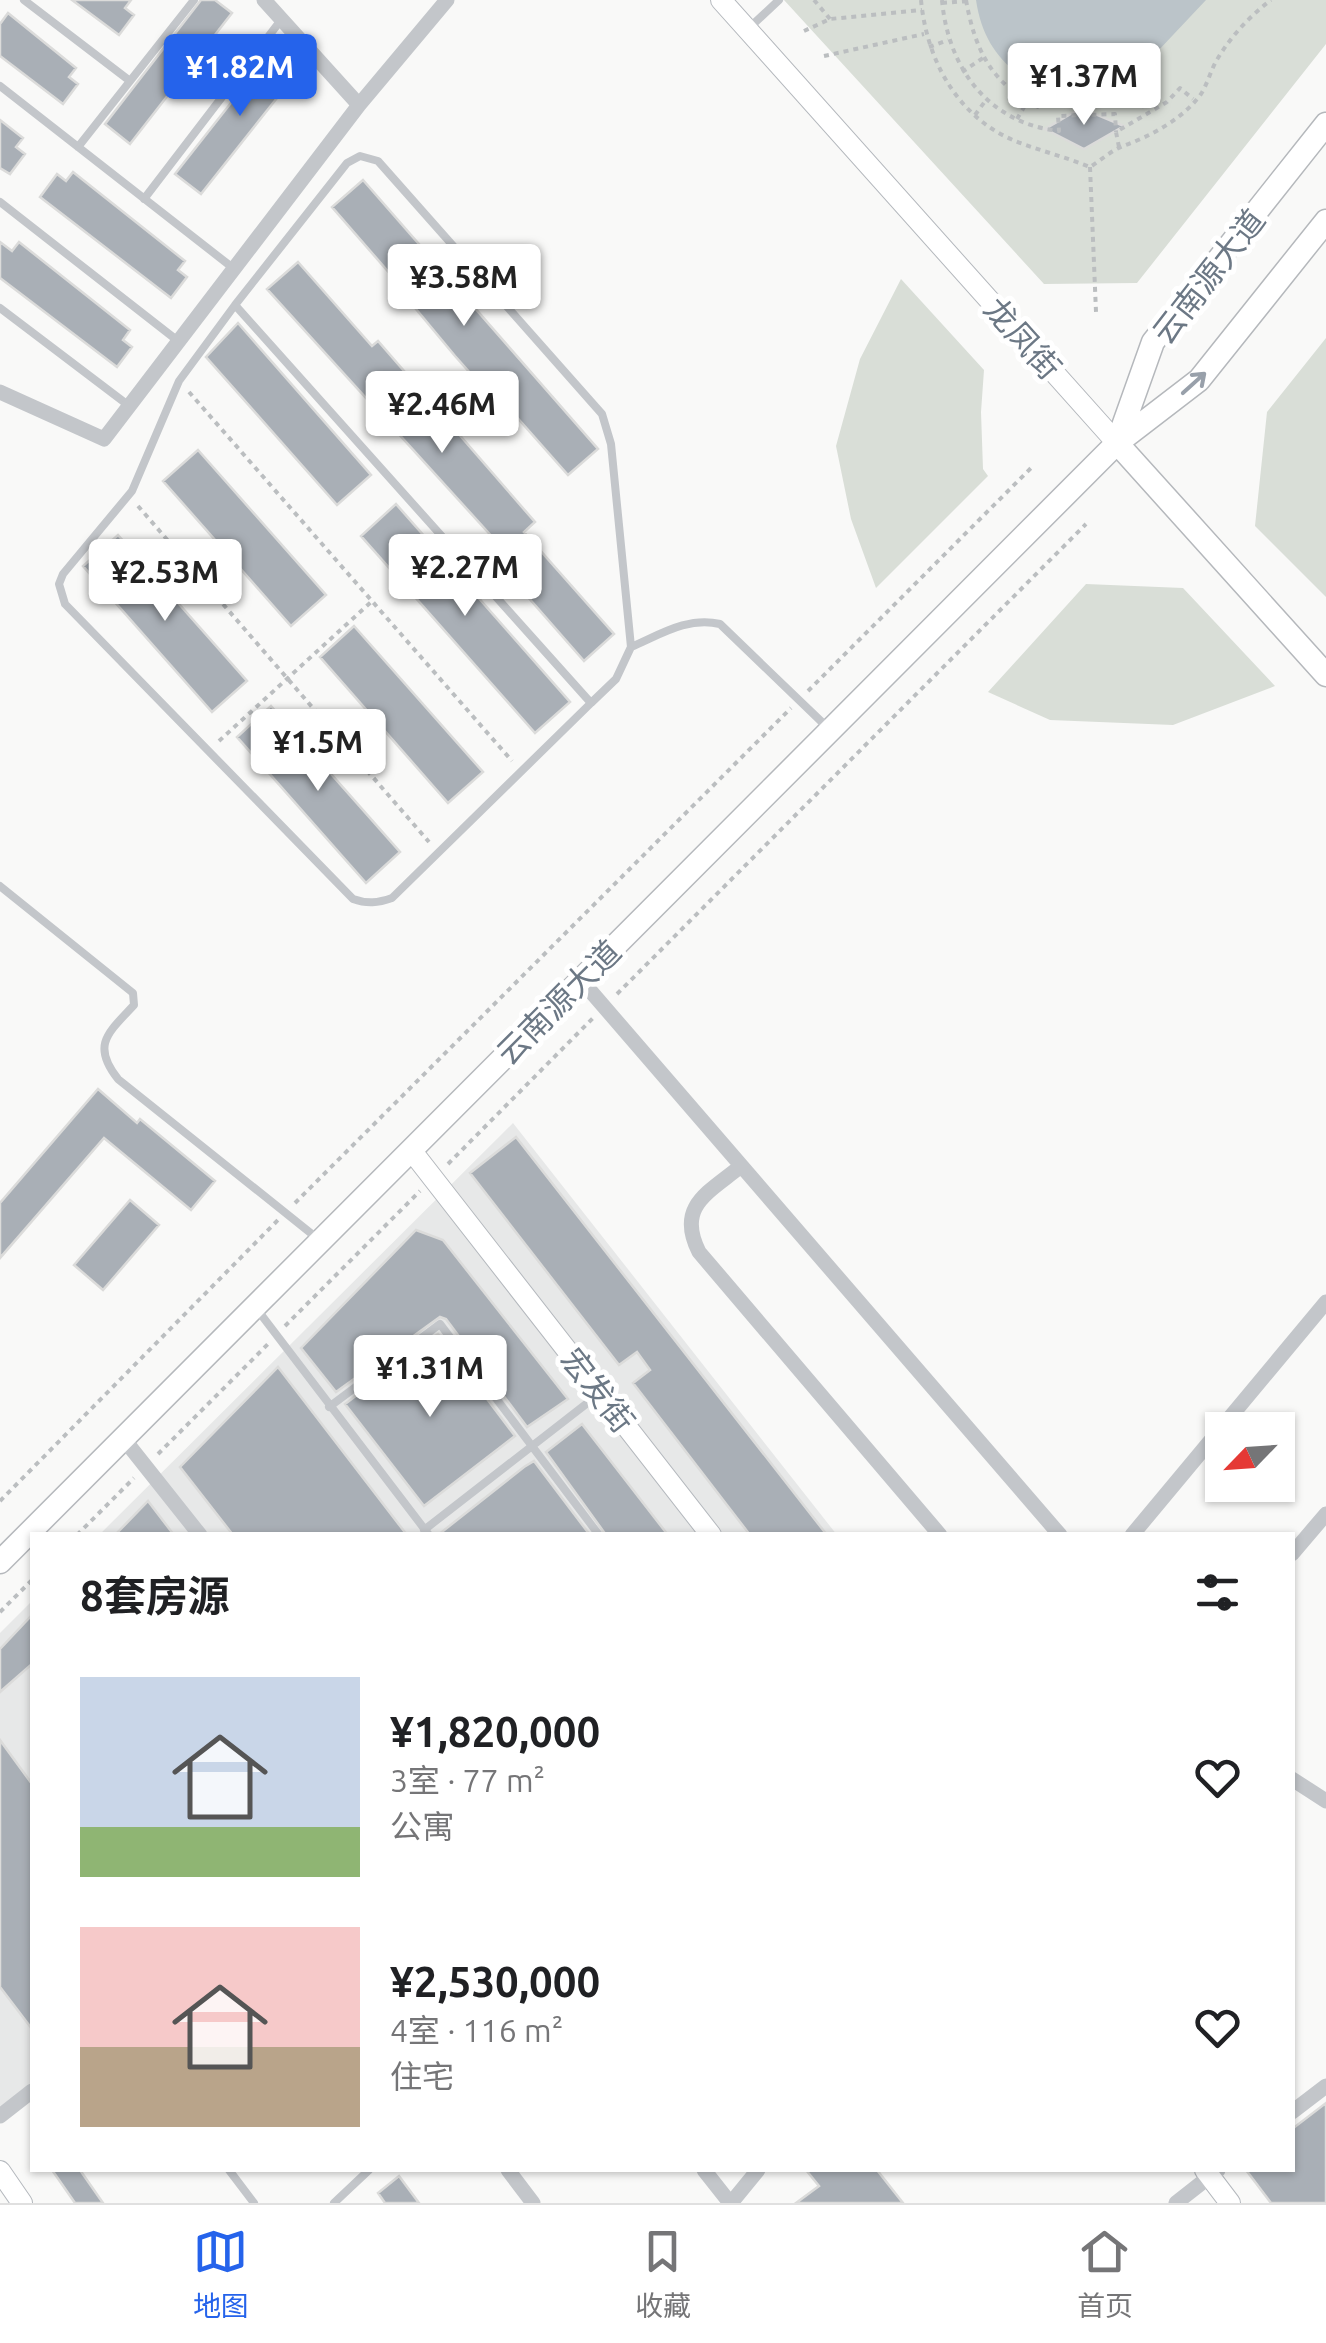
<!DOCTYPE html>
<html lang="zh">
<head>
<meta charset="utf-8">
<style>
  :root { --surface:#fff; --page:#f2f2f2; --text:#202124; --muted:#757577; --line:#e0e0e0; --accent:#2563eb }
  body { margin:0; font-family:Ubuntu,"Noto Sans SC",sans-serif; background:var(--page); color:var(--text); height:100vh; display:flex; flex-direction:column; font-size:38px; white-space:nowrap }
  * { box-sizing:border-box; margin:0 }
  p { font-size:32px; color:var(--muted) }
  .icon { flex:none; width:55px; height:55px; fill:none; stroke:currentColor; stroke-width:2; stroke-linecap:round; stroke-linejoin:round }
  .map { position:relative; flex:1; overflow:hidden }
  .panel { position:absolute; left:30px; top:1532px; width:1265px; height:640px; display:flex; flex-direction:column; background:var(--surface); border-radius:0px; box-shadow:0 2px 8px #0004 }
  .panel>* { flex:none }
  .needle { width:65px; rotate:245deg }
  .tools { position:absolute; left:1205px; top:1412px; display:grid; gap:20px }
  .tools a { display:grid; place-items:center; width:90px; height:90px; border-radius:0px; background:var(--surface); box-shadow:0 2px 8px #0004; font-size:50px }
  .price { position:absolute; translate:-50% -85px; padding:0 22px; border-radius:10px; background:#fff; color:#222; font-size:32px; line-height:65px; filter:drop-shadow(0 2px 5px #0008) }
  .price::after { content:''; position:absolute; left:50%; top:60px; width:30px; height:22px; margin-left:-15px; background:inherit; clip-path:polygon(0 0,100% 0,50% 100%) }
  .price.active { background:var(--accent); color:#fff }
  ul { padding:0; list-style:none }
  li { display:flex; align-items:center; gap:30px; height:250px; padding:0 50px }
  li span { display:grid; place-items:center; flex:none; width:280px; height:200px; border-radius:0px; color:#555 }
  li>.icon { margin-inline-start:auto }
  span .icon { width:120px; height:120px; fill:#fffc; stroke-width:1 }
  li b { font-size:42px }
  h2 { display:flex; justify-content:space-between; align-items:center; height:120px; padding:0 50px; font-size:42px }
  .dock { display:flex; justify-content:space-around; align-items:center; height:140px; border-top:2px solid var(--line); background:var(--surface); font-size:28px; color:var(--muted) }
  .dock a { display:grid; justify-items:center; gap:5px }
  .dock .active { color:var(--accent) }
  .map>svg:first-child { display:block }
  .built { fill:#e7e8e8 }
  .green { fill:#d9ded7 }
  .water { fill:#bbc4c9 }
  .building { fill:#a9afb6; stroke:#dbdbda; stroke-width:2.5 }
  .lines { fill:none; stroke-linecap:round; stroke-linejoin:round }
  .secondary-casing { stroke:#b4b8bd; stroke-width:22 }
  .primary-casing { stroke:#b5b8bc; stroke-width:25 }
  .path { stroke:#bbbec0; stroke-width:4; stroke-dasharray:5 5; stroke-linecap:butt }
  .lane { stroke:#c3c6ca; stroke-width:8 }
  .street { stroke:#c3c6ca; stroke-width:15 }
  .secondary { stroke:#fff; stroke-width:20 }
  .primary { stroke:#fff; stroke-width:22 }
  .oneway { stroke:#98a0aa }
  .labels { text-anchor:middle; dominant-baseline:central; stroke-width:10; stroke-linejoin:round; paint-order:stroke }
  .street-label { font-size:32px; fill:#6c7885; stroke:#fff }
</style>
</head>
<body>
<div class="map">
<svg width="1326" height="2203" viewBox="0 0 1326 2203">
  <rect width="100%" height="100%" fill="#f9f9f8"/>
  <path class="built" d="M513,1123l324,412h-738z
    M32,1601v495l-32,19v-482z"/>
  <path class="green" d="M784,0h542v44l-189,239 -93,1z
    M901,279l83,91 -3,42 2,57 5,7 -112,112 -25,-69 -15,-73 24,-87z
    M1326,338v259l-71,-71 12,-114z
    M1086,584l97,4 92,98 -102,39 -123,-5 -62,-28z"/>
  <path class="water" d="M976,0h230l-66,70 -31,20 -30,-3 -32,5c-40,-21 -64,-45 -71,-92z"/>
  <path class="building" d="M72,0h59l-6,8 9,7 -15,20z
    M201,0h14l17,13 -102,131 -25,-20z
    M8,13l68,55 -7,9 9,7 -15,20 -63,-48v-32z
    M278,43l26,21 -103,130 -26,-20z
    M1081,108l43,18 -40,23 -39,-20z
    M0,120l23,18 -7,9 9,7 -15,20 -10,-6z
    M73,172l112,89 -7,9 9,7 -16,21 -131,-101 17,-23 9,7z
    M363,180l235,269 -30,26 -54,-61 -4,4 -55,-62 -59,-71 2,-2 -66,-76z
    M0,242l12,9 7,-9 111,88 -7,10 9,7 -15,20 -117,-89z
    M298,262l74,84 6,-5 157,181 -11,10 90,102 -30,27 -79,-90 10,-9 -248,-273z
    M238,323l133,152 -34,30 -131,-148z
    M198,450l128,145 -35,31 -128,-145z
    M396,504l174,198 -35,31 -174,-197z
    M118,535l129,146 -35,31 -129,-146z
    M354,626l129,146 -35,31 -128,-146z
    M271,706l129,146 -34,31 -129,-146z
    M98,1089l39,34 3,-4 75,62 -24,29 -87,-72 -104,120v-55z
    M516,1137l311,398h-77l-117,-152 17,-13 -13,-18 -18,13 -149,-192z
    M130,1200l29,25 -56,65 -29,-25z
    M416,1230l27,10 125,159 -41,28 -81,-108 -6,-2 -104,75 -35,-44z
    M438,1334l77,102 -91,70 -79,-102z
    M278,1367l129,168h-174l-53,-68z
    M582,1424l86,111h-62l-60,-83z
    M534,1461l56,74h-152l86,-68z
    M148,1501l26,34h-59z
    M32,1615v49l-32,28v-43z
    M0,1740l32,44v245l-32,-42z
    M1326,2103v100h-55l-25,-33h46v-41z
    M52,2170h28l23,33h-28z
    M806,2170h71l26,33h-107l23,-17z
    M399,2176l20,27h-34l-7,-10z"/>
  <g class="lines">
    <defs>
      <path id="secondary" d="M721,0l396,443
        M411,1150l300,385
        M1205,2170l25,33
        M0,2171l22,32"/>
      <path id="primary" d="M1117,443l36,-101 173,-218
        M1117,443l209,232
        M0,1562l1117,-1119 82,-63 127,-159"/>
    </defs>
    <use href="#secondary" class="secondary-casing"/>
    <use href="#primary" class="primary-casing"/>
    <path class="path" d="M814,0l16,19
      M921,0c6,63 39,122 102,144 22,8 45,14 67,23 10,-6 22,-17 33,-21 28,-10 60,-27 78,-52 7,-11 10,-25 17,-36 14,-23 32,-42 53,-58
      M942,0c6,68 46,123 117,131l-1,-15 57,-2 1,18
      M966,0c9,50 25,83 72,107l36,-8 50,1 12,-5 9,-10
      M942,3l25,-2
      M804,31l26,-12 92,-9
      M929,47l19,-7
      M1077,49l2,50
      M824,56l100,-22
      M962,72l21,-14
      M1136,95l13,19
      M975,115l11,-15
      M1017,119l10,-17
      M1119,147l-3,-15 51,-30 13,-14 13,11
      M1090,167l6,145
      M189,392l323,369
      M138,506l291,336
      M808,691l225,-225
      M219,741l152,-139
      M617,994l469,-470
      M448,1164l145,-146
      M295,1203l496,-495
      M285,1326l135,-135
      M158,1454l110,-110
      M0,1501l278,-281
      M77,1535l57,-57
      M0,1612l32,-32"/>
    <path class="lane" d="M24,0l106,81
      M748,29l31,-29
      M0,86l233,182
      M78,147l116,-147
      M144,199l137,-179
      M0,202l178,139
      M235,305l-56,76 -47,110 -69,83 -4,10 6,20 288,295c14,5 25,4 39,-1l199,-195
      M0,308l128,97
      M631,647l-20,-203 -9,-30 -224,-253 -18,-5 -13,7 -112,142 356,398 25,-24 15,-32c28,-12 57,-31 89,-23l107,103
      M0,886l133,107 1,12c-26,28 -43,40 -16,74l199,159
      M256,1308l173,227
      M329,1407l111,-83 159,211
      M424,1530l175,-136
      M229,2170l25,33
      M334,2203l35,-33"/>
    <path class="street" d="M264,0l95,105
      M0,392l104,47 255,-334 88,-105
      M581,980l479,555
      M741,1166c-33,27 -65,40 -42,86l241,283
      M123,1438l77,97
      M1132,1535l194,-233
      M1292,1554l34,-40
      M1292,1779l34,22
      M1292,2112l34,-26
      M0,2116l32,-25
      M508,2170l25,33
      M704,2170l26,33
      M731,2203l27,-33
      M1176,2203l42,-33"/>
    <use href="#secondary" class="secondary"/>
    <use href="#primary" class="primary"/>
  </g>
  <defs><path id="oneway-shaft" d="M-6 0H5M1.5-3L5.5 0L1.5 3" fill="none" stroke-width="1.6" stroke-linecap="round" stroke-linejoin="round" transform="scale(2.5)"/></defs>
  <use class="oneway" href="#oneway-shaft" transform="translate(1194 383) rotate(-42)"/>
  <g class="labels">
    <g class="street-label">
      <text transform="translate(1208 276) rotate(-52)">云南源大道</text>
      <text transform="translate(1023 338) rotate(48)">龙凤街</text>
      <text transform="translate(558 1002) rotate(-45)">云南源大道</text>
      <text transform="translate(598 1390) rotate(52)">宏发街</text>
    </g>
  </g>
</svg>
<div class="tools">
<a><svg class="needle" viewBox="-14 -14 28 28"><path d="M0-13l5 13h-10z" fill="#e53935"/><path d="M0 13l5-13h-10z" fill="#757577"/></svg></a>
</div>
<b class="price active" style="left:240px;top:119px">¥1.82M</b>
<b class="price" style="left:1084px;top:128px">¥1.37M</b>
<b class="price" style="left:464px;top:329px">¥3.58M</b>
<b class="price" style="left:442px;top:456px">¥2.46M</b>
<b class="price" style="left:465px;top:619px">¥2.27M</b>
<b class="price" style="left:165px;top:624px">¥2.53M</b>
<b class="price" style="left:318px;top:794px">¥1.5M</b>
<b class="price" style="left:430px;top:1420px">¥1.31M</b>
<section class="panel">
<h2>8套房源<svg class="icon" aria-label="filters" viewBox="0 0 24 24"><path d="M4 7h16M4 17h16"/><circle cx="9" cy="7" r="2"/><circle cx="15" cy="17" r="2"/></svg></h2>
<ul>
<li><span style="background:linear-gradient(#c9d6e8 75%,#8fb573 0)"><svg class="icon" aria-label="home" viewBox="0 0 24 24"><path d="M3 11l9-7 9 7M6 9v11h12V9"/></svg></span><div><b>¥1,820,000</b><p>3室 · 77 m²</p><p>公寓</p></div><svg class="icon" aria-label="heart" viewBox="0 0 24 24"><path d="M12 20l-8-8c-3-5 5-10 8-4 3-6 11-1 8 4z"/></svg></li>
<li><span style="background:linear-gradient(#f6c9c9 60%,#b9a48a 0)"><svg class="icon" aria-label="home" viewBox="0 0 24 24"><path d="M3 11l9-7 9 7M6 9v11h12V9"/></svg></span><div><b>¥2,530,000</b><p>4室 · 116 m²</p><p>住宅</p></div><svg class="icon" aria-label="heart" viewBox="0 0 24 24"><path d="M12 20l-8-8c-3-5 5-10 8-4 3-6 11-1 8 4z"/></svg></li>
</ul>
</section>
</div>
<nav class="dock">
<a class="active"><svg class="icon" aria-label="map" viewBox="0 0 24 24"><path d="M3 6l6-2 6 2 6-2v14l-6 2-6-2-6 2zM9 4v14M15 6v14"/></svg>地图</a>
<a><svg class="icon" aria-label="saved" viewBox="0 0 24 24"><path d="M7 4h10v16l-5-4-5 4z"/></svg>收藏</a>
<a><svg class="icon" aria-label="home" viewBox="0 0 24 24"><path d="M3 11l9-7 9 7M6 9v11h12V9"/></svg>首页</a>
</nav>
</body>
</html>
